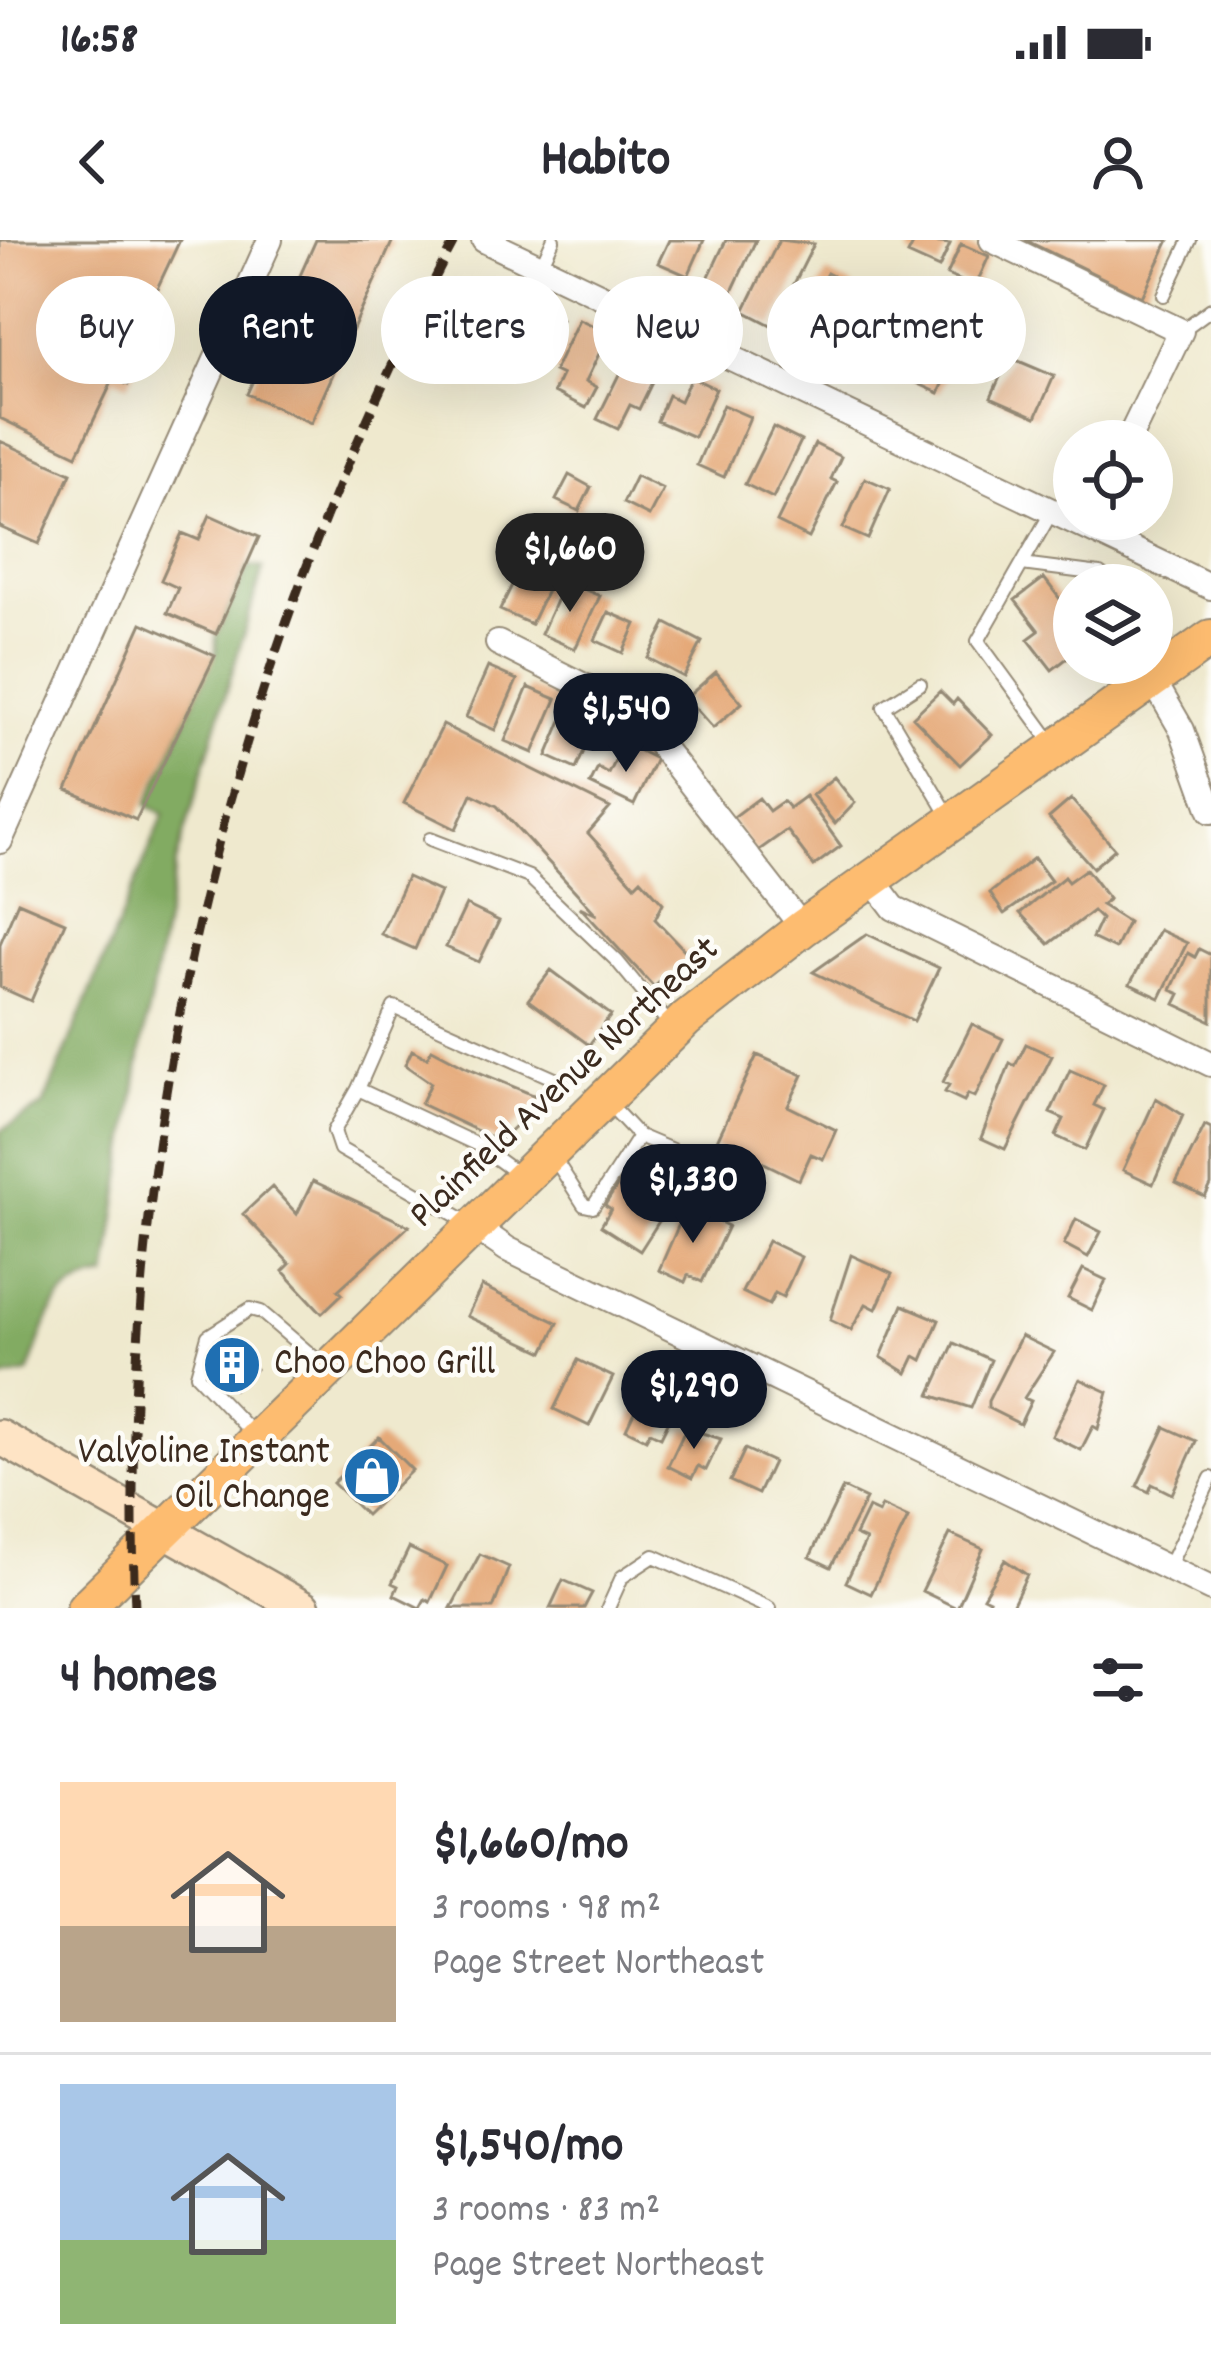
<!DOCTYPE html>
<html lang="en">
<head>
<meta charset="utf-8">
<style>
  :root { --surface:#fff; --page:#f7f7f7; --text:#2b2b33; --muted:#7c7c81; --line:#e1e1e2; --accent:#111827 }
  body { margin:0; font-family:Dekko,sans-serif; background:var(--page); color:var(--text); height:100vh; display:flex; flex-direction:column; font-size:45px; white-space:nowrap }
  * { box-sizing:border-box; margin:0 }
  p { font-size:39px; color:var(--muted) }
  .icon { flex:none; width:66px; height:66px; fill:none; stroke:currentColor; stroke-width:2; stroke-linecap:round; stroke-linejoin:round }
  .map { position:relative; height:1368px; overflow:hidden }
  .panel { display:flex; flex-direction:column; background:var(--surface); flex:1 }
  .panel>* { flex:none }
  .top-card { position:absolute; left:36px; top:36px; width:1140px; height:108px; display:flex; gap:24px }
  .fabs { position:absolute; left:1053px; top:180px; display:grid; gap:24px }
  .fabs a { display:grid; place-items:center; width:120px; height:120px; border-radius:50%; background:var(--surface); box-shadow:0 12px 48px #0002; font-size:60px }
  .price { position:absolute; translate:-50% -102px; padding:0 27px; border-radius:42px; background:var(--accent); color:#fff; font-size:39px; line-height:78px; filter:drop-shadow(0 3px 6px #0008) }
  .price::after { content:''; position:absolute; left:50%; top:72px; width:36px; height:27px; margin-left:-18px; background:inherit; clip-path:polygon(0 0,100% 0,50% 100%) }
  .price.on { background:#222; color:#fff }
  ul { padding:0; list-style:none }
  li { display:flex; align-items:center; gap:36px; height:300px; padding:0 60px }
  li+li { border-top:3px solid var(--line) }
  li span { display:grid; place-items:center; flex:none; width:336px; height:240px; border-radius:0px; color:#555 }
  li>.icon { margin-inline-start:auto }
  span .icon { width:144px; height:144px; fill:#fffc; stroke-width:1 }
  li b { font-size:51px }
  h2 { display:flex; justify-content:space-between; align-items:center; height:144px; padding:0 60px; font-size:51px }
  .tag { padding:0 42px; border-radius:54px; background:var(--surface); box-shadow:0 12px 48px #0002; font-size:42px; line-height:108px }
  .tag.on { background:var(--accent); color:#fff }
  .status { display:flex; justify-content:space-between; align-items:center; height:84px; padding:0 60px; background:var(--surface); direction:ltr }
  .status svg { height:33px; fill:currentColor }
  header { display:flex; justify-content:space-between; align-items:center; height:156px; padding:0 60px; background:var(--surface); font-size:54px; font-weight:700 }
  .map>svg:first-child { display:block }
  .forest { fill:#82ab62; stroke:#5e6a40; stroke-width:3 }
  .building { fill:#e5a978 }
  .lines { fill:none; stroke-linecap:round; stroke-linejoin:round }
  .service-casing { stroke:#958a76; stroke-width:16 }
  .minor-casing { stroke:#958a76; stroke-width:28 }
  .secondary-casing { stroke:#958a76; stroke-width:38 }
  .primary-casing { stroke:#958a76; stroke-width:40 }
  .service { stroke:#fff; stroke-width:12 }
  .minor { stroke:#fff; stroke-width:24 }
  .secondary { stroke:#fee4c5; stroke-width:33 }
  .primary { stroke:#fdbc6f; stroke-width:36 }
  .rail { stroke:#3b2a1e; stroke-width:9; stroke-dasharray:18 9; stroke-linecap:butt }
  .labels { text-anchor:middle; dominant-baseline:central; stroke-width:9; stroke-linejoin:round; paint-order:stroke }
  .street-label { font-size:39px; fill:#3b2a1e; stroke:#fdfcf7 }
  .poi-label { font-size:39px; fill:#3b2a1e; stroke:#fdfcf7; text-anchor:start }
</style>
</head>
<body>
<div class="status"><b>16:58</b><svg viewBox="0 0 49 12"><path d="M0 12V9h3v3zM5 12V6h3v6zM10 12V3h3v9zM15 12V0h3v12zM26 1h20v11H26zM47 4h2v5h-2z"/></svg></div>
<header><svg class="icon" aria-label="back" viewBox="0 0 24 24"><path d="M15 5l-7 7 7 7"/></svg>Habito<svg class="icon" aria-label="person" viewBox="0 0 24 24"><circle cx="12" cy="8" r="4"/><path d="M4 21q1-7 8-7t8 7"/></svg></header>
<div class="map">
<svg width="1211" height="1368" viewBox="0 0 1211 1368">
  <rect width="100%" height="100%" fill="#fdfcf7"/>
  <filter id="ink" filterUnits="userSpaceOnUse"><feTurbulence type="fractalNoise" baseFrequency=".00833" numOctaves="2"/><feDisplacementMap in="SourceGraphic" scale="24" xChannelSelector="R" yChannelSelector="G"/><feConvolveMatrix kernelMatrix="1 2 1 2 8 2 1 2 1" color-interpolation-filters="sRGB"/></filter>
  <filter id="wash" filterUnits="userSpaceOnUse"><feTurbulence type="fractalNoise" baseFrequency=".004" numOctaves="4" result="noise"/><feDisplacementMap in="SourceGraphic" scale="48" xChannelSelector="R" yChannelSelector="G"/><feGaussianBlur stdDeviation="2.7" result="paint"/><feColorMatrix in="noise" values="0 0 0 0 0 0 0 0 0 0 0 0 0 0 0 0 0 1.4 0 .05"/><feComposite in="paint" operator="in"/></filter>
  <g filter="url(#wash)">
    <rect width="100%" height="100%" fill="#efe9ce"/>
    <path class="forest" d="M249,326l14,2 -86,291 -35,184 -35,234c-58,7 -59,48 -79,96l-28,6v-248l43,-25 121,-292 -17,-9 69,-152v-17z"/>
    <g id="blocks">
      <path class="building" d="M0,0h180l-45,95 14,6 -21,44 -14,-7 -37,77 -77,-37z
        M316,0h77l-82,183 -64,-29z
        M669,0h35l-16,36 -30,-13z
        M726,0h30l-28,60 -25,-11z
        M779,0l35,4 -41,82 -29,-15z
        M915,0l35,4 -11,24 -31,-14z
        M1025,0h144l-27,57z
        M961,4l28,12 -14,31 -28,-12z
        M827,33l27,14 -31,62 -31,-15z
        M982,48l30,13 -10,24 -31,-13z
        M870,54l23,12 -29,57 -23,-12z
        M535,65l26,14 -23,48 -27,-14z
        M579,79l30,14 -23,48 11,6 -11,21 -32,-16 8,-17 -8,-4z
        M932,82l33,15 -26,56 -33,-15z
        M631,110l30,14 -22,45 -9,-4 -12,24 -21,-10z
        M1009,117l45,19 -18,41 -45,-20z
        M691,137l25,12 -22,48 -37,-16 11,-26 12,6z
        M723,165l27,12 -26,60 -27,-12z
        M773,187l28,14 -28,57 -28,-14z
        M0,201l71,32 -32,71 -39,-17z
        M815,204l26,13 -10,22 6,3 -28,56 -32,-16z
        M569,235l22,12 -12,24 -23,-11z
        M636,236l27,13 -14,27 -26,-13z
        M865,238l25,11 -22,50 -25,-11z
        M210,275l49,22 -43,97 -49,-21 11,-25 -17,-8 21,-47 17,7z
        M523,322l31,14 -23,48 -31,-14z
        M1044,338l19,25 11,-8v58l-22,17 -24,-31 11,-8 -24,-31z
        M565,341l35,15 -25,53 -34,-15z
        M608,372l28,12 -13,29 -28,-13z
        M142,383l73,33 -79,164 -69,-30z
        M666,383l36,19 -18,35 -36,-19z
        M488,427l29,13 -22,50 -29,-13z
        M716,432l26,31 -29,25 -27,-30z
        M528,447l28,12 -23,54 -28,-12z
        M940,451l13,13 4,-5 35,36 -32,30 -47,-48z
        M572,457l30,13 -26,59 -29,-13z
        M443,485l167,83 -22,25 47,52 6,-6 22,24 -8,16 34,36 -35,32 -74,-80 17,8 -100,-109 -25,-12 -16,35 -52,-26z
        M624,503l32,16 -22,46 -44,-21 8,-16 11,6z
        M834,537l21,26 -20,21 -23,-29z
        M805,556l36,50 -27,20 -27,-36 -32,23 -24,-34 28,-21 10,13 14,-10 6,7z
        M1071,559l44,50 -22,19 -44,-50z
        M1034,618l17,23 -47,33 -14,-21z
        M1086,629l23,30 -8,6 27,17 -13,27 -23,-11 9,-19 -8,-8 -44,33 -29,-31 44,-36 4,5z
        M407,637l33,15 -25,57 -34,-15z
        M18,662l47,20 -34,79 -31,-14v-43z
        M466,665l33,16 -20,41 -33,-15z
        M1159,690l28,13 -27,55 -30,-14z
        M867,694l72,34 -25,53 -101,-49z
        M1199,709l12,6v66l-36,-17 5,-10 -9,-4 17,-37 7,4z
        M551,730l60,45 -22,30 -61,-45z
        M972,784l31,15 -28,58 -7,-3 -4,7 -19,-9 4,-7 -6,-3z
        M1026,804l26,12 -47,93 -24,-11 29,-75 5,3z
        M432,809l34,18 77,32 -44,42 -78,-37 10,-21 -26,-18 7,-15 15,8z
        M757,815l46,20 -15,31 48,24 -13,29 -12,-5 -12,26 -37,-18 -4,7 -44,-22z
        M1070,830l34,15 -10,20 10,5 -19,40 -29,-14 8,-17 -14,-6z
        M1156,858l27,17 -30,69 -30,-14z
        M1205,885l6,3v57l-6,12 -29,-14z
        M640,925l39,25 -39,61 -39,-25 10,-17 -6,-4 17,-27 7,4z
        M313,941l96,45 -71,64 4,4 -20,19 -39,-42 7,-7 -47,-50 29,-27 25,27z
        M687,966l41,20 -26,56 -14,-7 -3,7 -26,-12z
        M1076,979l25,13 -13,25 -24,-13z
        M768,1001l33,16 -18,40 -8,-4 -6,12 -27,-13z
        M851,1015l41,19 -16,35 -10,-5 -15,26 -21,-10z
        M1083,1029l23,11 -14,30 -24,-12z
        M482,1046l76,37 -14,29 -77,-36z
        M903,1065l36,15 -17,40 -7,-4 -8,17 -26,-16z
        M1021,1096l33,16 -30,46 7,3 -11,23 -32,-16v-7z
        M229,1100l27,29 -22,20 -26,-29z
        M954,1103l37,17 -20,48 -41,-13z
        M578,1120l35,17 -24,49 -35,-17z
        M1080,1139l28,13 -10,37 -5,-3 -12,24 -29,-14z
        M654,1148l25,12 -18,37 -11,-5 -4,7 -20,-10 8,-17 7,3z
        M1165,1187l31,14 -24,53 -20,-10 -3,8 -12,-6z
        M686,1188l35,11 -15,31 -8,-4 -6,12 -24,-12z
        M379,1197l33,33 -46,45 -33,-32z
        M745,1209l28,13 -15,32 -28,-13z
        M843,1248l23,11 -35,68 -21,-10z
        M882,1266l26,12 -37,76 -25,-12 20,-42 -11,-5 13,-27 11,5z
        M950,1294l33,15 -26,59 -35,-17z
        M409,1308l38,18 -17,36 -5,-3 -5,9 -26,-13 4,-9 -6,-3z
        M480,1314l29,13 -16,41h-42z
        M1005,1320l22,15 -16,33h-26l4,-8 -6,-3z
        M563,1340l29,13 -8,15h-34z"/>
    </g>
  </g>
  <g filter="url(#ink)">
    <use href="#blocks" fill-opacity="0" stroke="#958a76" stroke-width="3"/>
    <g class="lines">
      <defs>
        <path id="service" d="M541,26l12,-26
          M1164,55l26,-55
          M1181,91l30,-22
          M1051,273l-73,128 75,103
          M1022,324l78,10 16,11
          M1152,396l16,24
          M920,444l-36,23 65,109
          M430,599l99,38 88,84 53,64
          M358,849l36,-82 172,77
          M609,864l30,32 85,36
          M554,918l30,47 9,2 46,-71
          M471,984l-131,-75 -6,-18 24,-42 120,56 44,32
          M254,1195l-57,-60 11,-39 42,-27 11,3 62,53
          M1168,1328l43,-90
          M608,1368l14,-31 32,-21 115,52"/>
        <path id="minor" d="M484,0l727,347
          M992,0l189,91 -53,110
          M498,403l136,68 169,217
          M1153,440l29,50 29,81
          M0,601l270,-601
          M872,639l22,29 317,156
          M475,987l32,22 704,340"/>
        <path id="secondary" d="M0,1197l303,171"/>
        <path id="primary" d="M85,1368l601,-589 117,-91 408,-290"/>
      </defs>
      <use href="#service" class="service-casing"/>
      <use href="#minor" class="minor-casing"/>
      <use href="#secondary" class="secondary-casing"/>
      <use href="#primary" class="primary-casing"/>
      <use href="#service" class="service"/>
      <use href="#minor" class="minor"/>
      <use href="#secondary" class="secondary"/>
      <use href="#primary" class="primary"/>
      <path class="rail" d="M135,1368c-19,-478 95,-946 320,-1368"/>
    </g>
  </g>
  <defs>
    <symbol id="building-disc" viewBox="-11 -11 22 22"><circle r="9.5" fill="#1f6fb2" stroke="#fdfcf7"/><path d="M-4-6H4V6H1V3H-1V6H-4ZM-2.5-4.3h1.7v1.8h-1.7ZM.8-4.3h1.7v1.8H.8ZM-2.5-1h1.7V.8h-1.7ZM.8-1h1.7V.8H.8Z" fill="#fff"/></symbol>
    <symbol id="shop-disc" viewBox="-11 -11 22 22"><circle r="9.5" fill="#1f6fb2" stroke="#fdfcf7"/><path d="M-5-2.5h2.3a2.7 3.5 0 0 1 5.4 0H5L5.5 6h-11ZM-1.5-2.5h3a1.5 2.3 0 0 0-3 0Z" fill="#fff"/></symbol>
  </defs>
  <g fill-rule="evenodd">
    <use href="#building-disc" x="199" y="1092" width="66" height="66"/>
    <use href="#shop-disc" x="339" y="1203" width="66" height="66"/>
  </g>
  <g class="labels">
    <g class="street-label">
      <text transform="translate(566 844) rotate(-43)">Plainfield Avenue Northeast</text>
    </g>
    <g class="poi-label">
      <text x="274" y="1125">Choo Choo Grill</text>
      <text x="330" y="1214" text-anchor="end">Valvoline Instant<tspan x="330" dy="45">Oil Change</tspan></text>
    </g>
  </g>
</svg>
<div class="fabs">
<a><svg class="icon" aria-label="locate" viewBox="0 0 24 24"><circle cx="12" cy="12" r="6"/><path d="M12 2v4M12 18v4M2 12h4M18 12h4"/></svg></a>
<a><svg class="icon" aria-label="layers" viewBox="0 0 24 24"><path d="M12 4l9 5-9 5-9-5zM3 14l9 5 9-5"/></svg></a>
</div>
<b class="price on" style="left:570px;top:375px">$1,660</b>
<b class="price" style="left:626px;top:535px">$1,540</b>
<b class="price" style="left:693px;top:1006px">$1,330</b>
<b class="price" style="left:694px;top:1212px">$1,290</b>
<div class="top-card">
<a class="tag">Buy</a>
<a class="tag on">Rent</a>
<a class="tag">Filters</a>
<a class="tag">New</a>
<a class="tag">Apartment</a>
</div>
</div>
<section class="panel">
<h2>4 homes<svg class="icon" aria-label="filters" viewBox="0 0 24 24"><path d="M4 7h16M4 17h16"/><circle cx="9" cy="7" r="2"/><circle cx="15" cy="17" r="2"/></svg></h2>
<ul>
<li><span style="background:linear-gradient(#ffd9b3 60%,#b9a48a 0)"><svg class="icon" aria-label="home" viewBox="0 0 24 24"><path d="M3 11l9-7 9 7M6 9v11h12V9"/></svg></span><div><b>$1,660/mo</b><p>3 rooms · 98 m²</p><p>Page Street Northeast</p></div></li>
<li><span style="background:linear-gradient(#a9c7e8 65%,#8fb573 0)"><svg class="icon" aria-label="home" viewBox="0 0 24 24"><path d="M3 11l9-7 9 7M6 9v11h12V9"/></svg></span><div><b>$1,540/mo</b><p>3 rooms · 83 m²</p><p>Page Street Northeast</p></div></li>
</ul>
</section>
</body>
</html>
